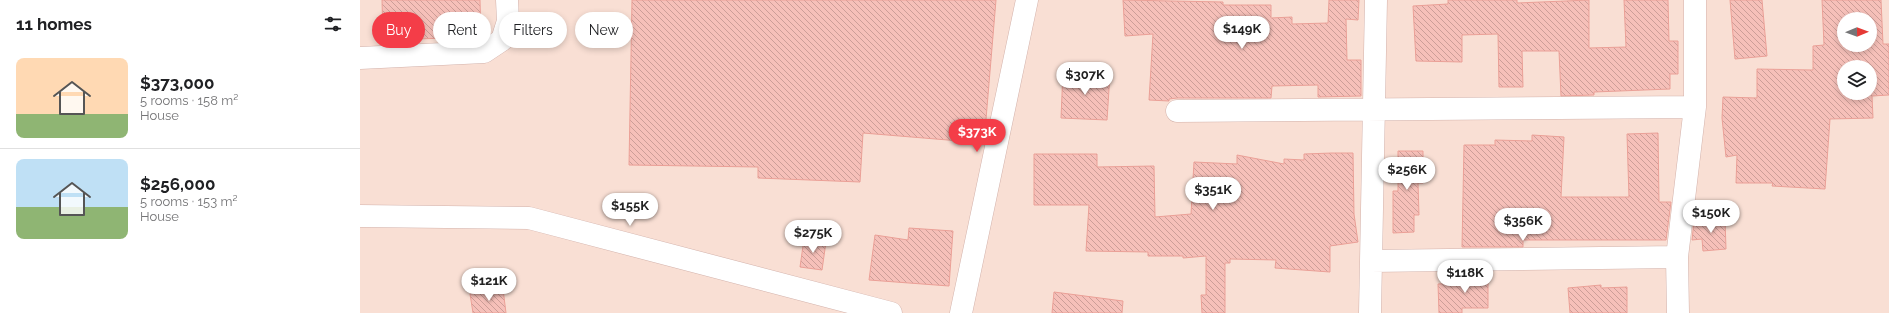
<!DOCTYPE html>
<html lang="en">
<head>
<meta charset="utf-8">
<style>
  :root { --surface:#fff; --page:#f2f2f2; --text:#202124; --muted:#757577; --line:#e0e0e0; --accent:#f43d48 }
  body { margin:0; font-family:Raleway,sans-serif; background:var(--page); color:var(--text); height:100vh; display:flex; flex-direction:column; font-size:15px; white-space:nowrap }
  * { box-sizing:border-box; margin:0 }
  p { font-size:13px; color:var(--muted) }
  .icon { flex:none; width:22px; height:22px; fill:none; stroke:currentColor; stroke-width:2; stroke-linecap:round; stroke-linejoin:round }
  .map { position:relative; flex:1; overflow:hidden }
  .drawer { display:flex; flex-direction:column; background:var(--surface); width:360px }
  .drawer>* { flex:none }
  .top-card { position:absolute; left:12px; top:12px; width:380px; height:36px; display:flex; gap:8px }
  .needle { width:26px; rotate:89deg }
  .controls { position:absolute; left:1477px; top:12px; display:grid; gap:8px }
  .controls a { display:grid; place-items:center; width:40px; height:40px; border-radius:50%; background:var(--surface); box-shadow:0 2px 6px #0003; font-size:20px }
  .price { position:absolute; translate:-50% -34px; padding:0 9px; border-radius:14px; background:#fff; color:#222; font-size:13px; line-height:26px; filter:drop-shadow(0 1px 2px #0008) }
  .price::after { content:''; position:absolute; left:50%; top:24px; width:12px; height:9px; margin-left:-6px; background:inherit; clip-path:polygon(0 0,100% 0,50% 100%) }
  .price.current { background:var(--accent); color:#fff }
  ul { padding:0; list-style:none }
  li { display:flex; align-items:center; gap:12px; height:100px; padding:0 16px }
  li+li { border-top:1px solid var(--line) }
  li span { display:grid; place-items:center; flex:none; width:112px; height:80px; border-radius:8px; color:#555 }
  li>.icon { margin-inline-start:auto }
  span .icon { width:48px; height:48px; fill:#fffc; stroke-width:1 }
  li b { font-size:17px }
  h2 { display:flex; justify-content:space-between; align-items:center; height:48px; padding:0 16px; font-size:17px }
  .tag { padding:0 14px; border-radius:18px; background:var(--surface); box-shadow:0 2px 6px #0003; font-size:14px; line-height:36px }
  .tag.current { background:var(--accent); color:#fff }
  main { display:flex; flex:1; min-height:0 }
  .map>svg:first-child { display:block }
  .residential { fill:#f9dfd4; fill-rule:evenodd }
  .building { fill:url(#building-back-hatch); stroke:#eba097; fill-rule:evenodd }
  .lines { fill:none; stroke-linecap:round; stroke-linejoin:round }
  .minor-casing { stroke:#d3b2ab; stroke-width:23 }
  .minor { stroke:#fff; stroke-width:22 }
</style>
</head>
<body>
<main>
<section class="drawer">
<h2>11 homes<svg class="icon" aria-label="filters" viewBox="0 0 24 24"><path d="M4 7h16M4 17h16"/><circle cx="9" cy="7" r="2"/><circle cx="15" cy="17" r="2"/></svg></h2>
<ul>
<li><span style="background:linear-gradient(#ffd9b3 70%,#8fb573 0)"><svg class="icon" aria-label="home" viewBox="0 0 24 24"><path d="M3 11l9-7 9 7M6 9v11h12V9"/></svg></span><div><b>$373,000</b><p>5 rooms · 158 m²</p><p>House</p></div></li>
<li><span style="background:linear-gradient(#bfe0f5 60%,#8fb573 0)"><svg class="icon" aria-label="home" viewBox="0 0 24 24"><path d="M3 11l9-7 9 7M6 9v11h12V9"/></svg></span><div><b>$256,000</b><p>5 rooms · 153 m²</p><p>House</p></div></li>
</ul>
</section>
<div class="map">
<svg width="1529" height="313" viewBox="0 0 1529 313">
  <defs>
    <pattern id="building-back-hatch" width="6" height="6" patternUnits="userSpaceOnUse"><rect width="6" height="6" fill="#f6c0b9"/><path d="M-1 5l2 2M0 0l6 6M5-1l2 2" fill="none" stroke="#cc9e98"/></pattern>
  </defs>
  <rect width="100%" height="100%" fill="#feece4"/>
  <path class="residential" d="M0,0h1529v313h-1529zM1484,19h26v26h-26zM1484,67h26v26h-26z"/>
  <path class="building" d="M22,0h98l1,37 -98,3z
    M272,0h364l-12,143 -121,-10 -3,49 -102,-4v-11l-129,-2z
    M763,0l100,2v3h48v13l21,-1v7l36,-1 1,-23h30l-1,20 -12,-1 1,41h14v36l-43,1v-12l-46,1 -1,12h-94l-8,1v2l-20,-1 4,-66 -28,2z
    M1088,0h69v3l72,-3v48l37,-1 -2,-47h44l1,41h9v33h-8v15l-76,3v3l-33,1 -2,-45h-37l1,36h-24l-1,-53 -36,1v27l-46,-1 -3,-55 35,-2z
    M1370,0h32l5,56 -32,3z
    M1462,0h59l2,44h6v51l-17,1 1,22 -43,1 -5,70 -53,-3 1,-3h-37l1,-28 -11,2 -4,-39 1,-21 34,1v-29l56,1v-24l11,-1zM1484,19h26v26h-26zM1484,67h26v26h-26z
    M703,71l47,3 -3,46 -46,-2z
    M1298,133l1,69h12l-5,38h-143v7h-61l2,-102h31v-5l37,1v-6l32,2 -3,60h68l-2,-63z
    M1038,151h25v32h-5l1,32h-5v17l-21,1v-42h5z
    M972,153h21l1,61 4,28 -28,4v26l-55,-4 1,-8 -46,-1v4h-5v50h-23l-1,-18h5v-39l-23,2v-2h-35v-4l-62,-1 3,-46h-55v-51h63v13l57,-1 1,51 36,-3 3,-52 43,2v-9l47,9v-5l20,1v-6z
    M1365,219l1,30 -23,2 -1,-12 -10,1 2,-19z
    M549,228l44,3 -4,55 -80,-6 6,-45 33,5z
    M444,239l22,3 -4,28 -22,-3z
    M1107,272h21v36h-26v5h-23l-1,-29 29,-1z
    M1241,285v3l26,-1v26h-57l-2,-25z
    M143,289l3,24h-33l-3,-19z
    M694,292l69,9 -1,12h-70z"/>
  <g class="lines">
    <defs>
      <path id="minor" d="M0,58l124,-6 18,-12 6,-19 -1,-21
        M817,111l518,-4
        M0,216l169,2 362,95
        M1011,261l306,-4
        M601,313l66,-313
        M1010,313l6,-313
        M1318,313l-1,-56 18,-150v-107"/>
    </defs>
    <use href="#minor" class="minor-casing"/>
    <use href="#minor" class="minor"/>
  </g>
</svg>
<div class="controls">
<a><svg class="needle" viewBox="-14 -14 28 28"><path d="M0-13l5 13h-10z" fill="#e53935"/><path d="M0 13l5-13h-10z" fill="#757577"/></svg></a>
<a><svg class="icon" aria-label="layers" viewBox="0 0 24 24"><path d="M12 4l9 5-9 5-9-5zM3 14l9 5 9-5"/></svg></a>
</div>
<b class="price" style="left:882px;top:50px">$149K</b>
<b class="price" style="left:725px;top:96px">$307K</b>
<b class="price current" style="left:617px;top:153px">$373K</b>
<b class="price" style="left:1047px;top:191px">$256K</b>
<b class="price" style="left:853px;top:211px">$351K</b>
<b class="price" style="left:270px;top:227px">$155K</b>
<b class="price" style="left:1351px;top:234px">$150K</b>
<b class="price" style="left:1163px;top:242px">$356K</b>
<b class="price" style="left:453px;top:254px">$275K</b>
<b class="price" style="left:1105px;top:294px">$118K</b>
<b class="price" style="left:129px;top:302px">$121K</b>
<div class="top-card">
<a class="tag current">Buy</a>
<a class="tag">Rent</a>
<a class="tag">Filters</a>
<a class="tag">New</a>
</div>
</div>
</main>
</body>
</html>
